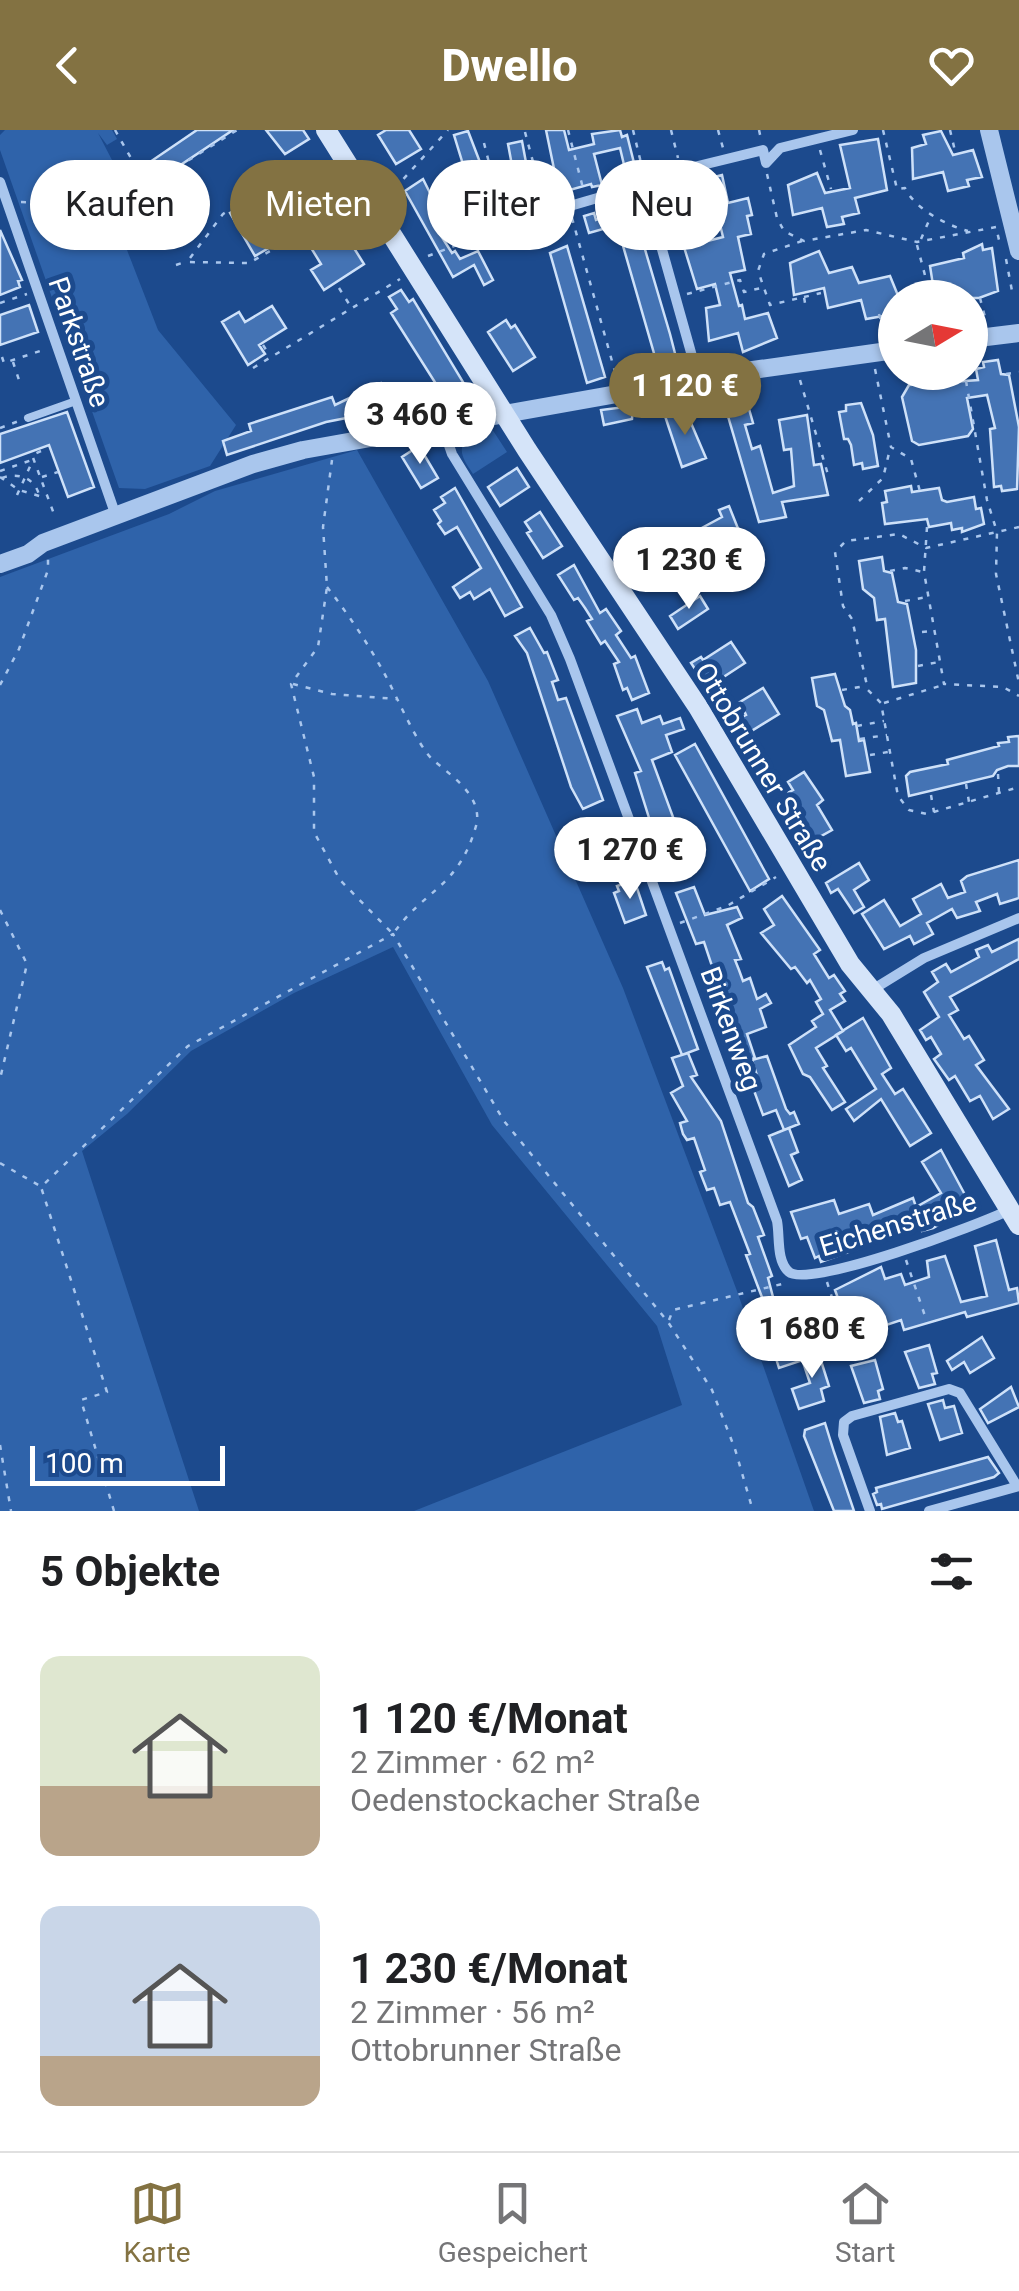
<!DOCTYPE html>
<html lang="de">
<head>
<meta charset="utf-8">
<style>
  :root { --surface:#fff; --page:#f2f2f2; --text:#202124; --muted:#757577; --line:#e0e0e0; --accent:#837242 }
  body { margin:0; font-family:Roboto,sans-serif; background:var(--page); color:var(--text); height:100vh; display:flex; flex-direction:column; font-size:38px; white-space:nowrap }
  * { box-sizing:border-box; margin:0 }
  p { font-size:32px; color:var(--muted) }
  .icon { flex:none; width:55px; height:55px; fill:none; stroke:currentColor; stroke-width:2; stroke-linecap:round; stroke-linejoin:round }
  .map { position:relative; height:1381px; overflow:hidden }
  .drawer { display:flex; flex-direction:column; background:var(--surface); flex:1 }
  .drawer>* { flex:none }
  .guide { position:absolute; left:30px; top:30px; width:960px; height:90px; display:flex; gap:20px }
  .needle { width:65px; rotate:80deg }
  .tools { position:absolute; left:878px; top:150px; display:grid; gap:20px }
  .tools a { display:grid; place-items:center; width:110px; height:110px; border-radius:50%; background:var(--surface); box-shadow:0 2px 8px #0004; font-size:50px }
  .scale { position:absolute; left:30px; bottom:25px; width:195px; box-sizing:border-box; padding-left:10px; border:5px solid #fff; border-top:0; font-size:28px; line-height:35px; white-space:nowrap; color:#fff; -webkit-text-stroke:8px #1c4a8d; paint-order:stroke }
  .price { position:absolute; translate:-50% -85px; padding:0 22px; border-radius:35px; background:#fff; color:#222; font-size:32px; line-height:65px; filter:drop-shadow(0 2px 5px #0008) }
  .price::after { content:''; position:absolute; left:50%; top:60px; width:30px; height:22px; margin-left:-15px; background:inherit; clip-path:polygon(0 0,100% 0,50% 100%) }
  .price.current { background:var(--accent); color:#fff }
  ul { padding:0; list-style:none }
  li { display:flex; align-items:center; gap:30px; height:250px; padding:0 40px }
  li span { display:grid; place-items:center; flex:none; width:280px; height:200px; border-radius:20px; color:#555 }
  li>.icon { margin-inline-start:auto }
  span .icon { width:120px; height:120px; fill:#fffc; stroke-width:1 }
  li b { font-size:42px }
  h2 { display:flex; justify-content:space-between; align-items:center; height:120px; padding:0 40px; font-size:42px }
  .chip { padding:0 35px; border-radius:45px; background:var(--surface); box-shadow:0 2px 8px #0004; font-size:35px; line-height:90px }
  .chip.current { background:var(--accent); color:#fff }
  header { display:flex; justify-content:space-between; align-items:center; height:130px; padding:0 40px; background:var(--accent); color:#fff; font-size:45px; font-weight:800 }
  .tabs { display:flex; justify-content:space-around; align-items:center; height:140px; border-top:2px solid var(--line); background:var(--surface); font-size:28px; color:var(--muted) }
  .tabs a { display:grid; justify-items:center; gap:5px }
  .tabs .current { color:var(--accent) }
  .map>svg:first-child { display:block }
  .green { fill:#2f63aa }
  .building { fill:#4473b4; stroke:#cee1f9; stroke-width:2.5 }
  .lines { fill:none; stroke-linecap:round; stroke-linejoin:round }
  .path { stroke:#a9c6ed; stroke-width:2.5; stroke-dasharray:5 8; stroke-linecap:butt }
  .service { stroke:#a9c6ed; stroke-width:8 }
  .minor { stroke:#a9c6ed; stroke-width:10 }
  .tertiary { stroke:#a9c6ed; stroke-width:18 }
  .secondary { stroke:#d5e4f9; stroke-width:20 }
  .labels { text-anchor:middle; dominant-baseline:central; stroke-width:10; stroke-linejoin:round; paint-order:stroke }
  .street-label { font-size:28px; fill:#fff; stroke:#1c4a8d }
</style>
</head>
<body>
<header><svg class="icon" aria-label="back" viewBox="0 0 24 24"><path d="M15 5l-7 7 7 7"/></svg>Dwello<svg class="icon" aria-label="heart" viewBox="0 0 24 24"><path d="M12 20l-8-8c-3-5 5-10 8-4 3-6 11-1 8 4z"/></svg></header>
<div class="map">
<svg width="1019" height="1381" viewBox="0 0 1019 1381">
  <rect width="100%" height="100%" fill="#1c4a8d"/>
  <path class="green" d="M5,0h107l5,9 -10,6 -9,-12 43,83 -14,34 31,80 78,95 -26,41 -65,23 -26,-1 -119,-338v-15z
    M492,299l15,23 -34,22c-9,-14 -16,-22 -7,-37z
    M357,320l131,231 135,307 114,303 77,220h-400l268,-106 -25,-79 -165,-201 -99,-178 -99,46 -103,58 -64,63 -45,37 117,360h-199v-934l169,-63 46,-23z"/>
  <path class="building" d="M197,0h36l-75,50 -11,-16z
    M266,0h37l6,9 -24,15z
    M386,0h23l12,19 -25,15 -18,-29z
    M546,0h18l5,20 25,-6 -2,-10 28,-4 2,7 5,-2 9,36 -10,2 -6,-25 -26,6 8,31 -10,2 -1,-3 -32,9z
    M468,1l28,73 1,14 -16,5 -27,-88z
    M941,1l12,24 20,-5 9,27 -15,3 2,6 -21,5 -5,-19 -30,7 -1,-31 14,-4 -3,-9z
    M878,9l9,51 -32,8 4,15 -17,4 2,7 -17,3 -5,-19 -29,7 -5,-30 29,-12 8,20 25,-5 -10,-43z
    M522,11l11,59 -14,3 -11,-59z
    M722,45l6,28 20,-5 4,17 -5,1 4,18 -13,3 7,33 -15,3 9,33 3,-1 3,14 23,-6 9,25 -34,14 -5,-19 -29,8 -3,-33 14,-3 -5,-21 -18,5 -13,-42 39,-10 -6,-25 -27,6 -4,-17 23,-6 -3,-16z
    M423,49l22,44 -9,5 16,25 3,-2 5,8 18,-8 15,29 -9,5 -10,-20 -21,12 -48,-86z
    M331,65l12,19 -8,4 29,46 -40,26 -13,-20 10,-6 -16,-26 13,-9 -12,-18z
    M279,68l13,21 -26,16 6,11 -17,10 -25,-43 16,-10 6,10z
    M627,81l3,10 6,-2 34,115 8,31 -9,2 2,5 -11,2 -43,-149 -28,8 -5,-17 10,-3 2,7z
    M0,100l22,50 -4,1 2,6 -20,8z
    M982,114l1,6 9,-2 6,43 -19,7h-44l-5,-32 34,-8 -1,-5z
    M567,116l38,131 -18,6 -37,-130z
    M819,121l10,22 23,-6 7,16 31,-7 9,22h-4v16l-29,5 -5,-19 -33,8 -4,-20 -30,7 -4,-32z
    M401,160l8,12 4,-3 50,83 -20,13 -52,-82 6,-4 -8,-12z
    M29,175l9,27 -38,13v-30z
    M272,176l14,22 -27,17 6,9 -17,11 -26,-43 17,-10 6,10z
    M506,190l5,8 4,-3 20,32 -22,14 -25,-39z
    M998,230l3,14 8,1 10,52 -2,62 -15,2 -1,-5 -7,1 -4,-58 5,-1 -8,-33 -20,3 6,31 -5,7 -49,9 -7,-4 -10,-44 7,-12 69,-5 -2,-11 8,-2 -1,-5z
    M381,253l14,17 -18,12 -51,10 -99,33 -4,-14 28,-10 -2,-7 83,-27 3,8z
    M734,256l3,11 8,-2 8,28 -8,2 7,24 8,-3 13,47 21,-7 -3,-37 -7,1 -5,-30 28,-5 7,50 7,-1 7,31 -46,7 4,15 -27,5 -39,-133z
    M861,273l12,32 5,31 -15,3 -1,-6 -8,2 -3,-20 -3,-6h-4l-5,-27 7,-1v-6z
    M633,276l-1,13 -28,6 -3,-15z
    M685,279l21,49 -24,9 -17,-51z
    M67,282l27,75 -26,10 -19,-52 -49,18v-29z
    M419,316l19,32 -17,10 -19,-31z
    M517,338l12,19 -29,19 -12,-19z
    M911,356l1,6 27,-4 3,12 5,2 27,-5 2,12 5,-1 3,16 -22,8v-4l-10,2 -1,-7 -22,4 -2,-8 -42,5 -3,-21 5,-1 -2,-11z
    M455,358l67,119 -17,9 -15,-27 -16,10 -4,-7 -10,6 -7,-11 28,-19 -24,-41 -12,7 -7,-10 3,-3 -7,-11 11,-7 -4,-6z
    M729,376l14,35 -49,31 -18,-30 46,-25 -3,-7z
    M540,382l22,34 -19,12 -16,-25 4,-2 -6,-9z
    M882,427l2,14 8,2 6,29 9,2 9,46v33l-23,4 -8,-68 -8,1 -3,-22 -11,-9 -4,-28z
    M574,435l26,48 6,-4 15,22 -5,4 15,23 4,-2 14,37 -17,7 -5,-12 -4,2 -9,-26 5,-2 -14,-21 -4,3 -14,-23 5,-2 -7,-11 -7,-10 -4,2 -16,-25z
    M700,466l8,13 -30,20 -8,-13z
    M530,498l14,25 3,-1 11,28 -6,2 6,18 8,-2 37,102 -20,9 -12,-22 -44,-134 -12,-17z
    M731,512l14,21 -26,17 15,26 -11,6 -32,-49 10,-6 2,3z
    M835,544l10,32 5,4 3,14 3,-1 3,18 5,-1 6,32 -24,4 -6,-36 -8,1 -8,-31 -7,-4 -5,-28z
    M763,558l16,26 -29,18 6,9 -12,8 -11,-17 10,-6 -5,-7 8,-4 -6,-13z
    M637,579l5,14 18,-7 3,8 17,-6 4,11 -18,6 6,17 -20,8 25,68 12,-4 11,32 -20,7 -12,-30 -13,4 -20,-64 6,-2 -24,-55z
    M1019,606v30h-11l-11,4 -4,6 -84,20 -3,-20 4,-4 38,-8 -1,-4 52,-14 -1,-3 11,-1 -1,-5z
    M695,614l74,135 -19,12 -75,-136z
    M804,642l19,28 -6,5 15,25 -18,10 -30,-45 9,-5 -5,-8z
    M593,689l3,8 9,-3 11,27 -22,9 -15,-36z
    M1019,730v38l-19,6 -3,-10 -21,8 4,9 -23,7 -5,-9 -25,14 6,11 -19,10 -4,-8 -26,13 -22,-35 22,-14 16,26 21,-12 -8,-15 28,-15 7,14 17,-6 -4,-11 6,-5z
    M859,733l10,17 -15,10 10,17 -10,6 -16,-24 -7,4 -5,-10z
    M628,752l2,5 6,-2 10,30 -21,8 -11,-30 5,-2 -2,-5z
    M694,757l11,28 32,-8 5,11 -15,7 14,34 -6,1 4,10 4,11 7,-3 7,21 9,-5 5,9 -11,6 6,18 -19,7 8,24 -20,7 -5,-16 6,-2 -13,-37 -7,2 -4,-9 11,-4 -19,-57 -8,2 -20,-51z
    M782,766l38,54 -6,4 15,24 5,-3 11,16 -5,3 5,7 -15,9 13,21 -27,17 11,18 -4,2 22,34 -13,8 -22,-33 -7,-3 -14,-29 27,-18 -4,-6 11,-7 -7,-12 5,-3 -11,-19 -3,3 -12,-16 -4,2 -30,-36 13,-8 -10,-16z
    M1019,809v20l-69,38 8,13 -9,5 15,24 5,-3 15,24 -8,5 33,44 -16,10 -13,-23 -10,5 -15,-25 -6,4 -15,-21 7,-5 -10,-17 -5,3 -6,-10 19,-13 -15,-25 14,-10 -6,-10 14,-8 5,8 28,-15 -3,-7 12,-5 4,7z
    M662,832l3,8 4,-2 29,81 -16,6 -35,-88z
    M863,888l28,50 -9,6 13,20 8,-5 28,44 -21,13 -29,-47 -27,22 -8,-12 30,-20 -25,-41 -5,3 -10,-16z
    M688,923l9,22 -6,2 30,44 27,82 5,4 11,28 -6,2 14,39 -4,2 5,19 7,18 5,-2 15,48 -21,7 -15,-48 -1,-20 -17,-45 4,-1 -20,-52 -10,3 -6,-17 -7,2 -7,-18 5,-2 -11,-32 -7,2 -4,-6 -3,-11 7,-2 -16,-28 12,-7 -11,-28z
    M767,926l19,53 4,5 4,-2 5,12 -15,6 -8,-20 -13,5 -10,-27 7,-3 -8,-25z
    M789,998l9,24 -7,3 11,25 -13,6 -20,-50z
    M941,1020l30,56 -38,22 -11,3 -1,-5 -100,36 -2,-6 -4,2 -8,-21 -6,2 -10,-27 43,-12 5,14 30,-10 4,11 40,-17 3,9 25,-14 -19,-31z
    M996,1110l13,50 8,-2 2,15 -52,14 -2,-5 -61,18 -3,-10 -57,19 2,5 -20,7 -13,-41 26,-9 -4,-11 46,-23 4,12 16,-5 4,11 24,-8 -2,-16 18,-5 16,46 26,-6 -12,-50z
    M982,1207l12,21 -24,15 -6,-11 -12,8 -5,-9z
    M929,1215l8,28 -5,1 3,10 -16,4 -14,-36z
    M817,1218l12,38 -8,3 3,12 -25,8 -7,-20 18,-6 -10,-30z
    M875,1230l8,29 -5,2 2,8 -16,4 -13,-37z
    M1011,1257l8,20 -31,16 -8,-14z
    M943,1270l2,8 9,-2 8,27 -22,7 -12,-36z
    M895,1283l3,9 4,-1 8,27 -23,7 -7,-38z
    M825,1293l9,29 20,59h-20l-30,-75 1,-6z
    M988,1327l11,16 -5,4 -112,32 -1,-5 -4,1 -4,-11 4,-2 -1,-4z"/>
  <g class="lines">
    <path class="path" d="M115,0l33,58
      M568,0l16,62
      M633,0l9,37
      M671,0l7,28
      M718,0l5,18
      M759,0l2,9
      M883,0l14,59 8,-1c10,21 41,37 63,43
      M950,0l5,21
      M525,2l19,71
      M484,13l18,71
      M820,20l11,39
      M767,44l10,44 7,13 20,10 62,-11 51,12 79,-15 3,13
      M439,61l12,41 7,1
      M329,62l-4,-5 7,-6
      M133,65l104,-65
      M386,68l62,-68
      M21,72l52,2 49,26 26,-42
      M254,80l-8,-11 -23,15 -36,48 62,1 28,-16
      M572,88l45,161
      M670,98l47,-9
      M269,105l8,12c25,-17 16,-19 30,-40l34,-21
      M671,105l22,-5 -1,-6
      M921,109l10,-23
      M802,111l-38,13 -6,17 12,34 34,-8 2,12
      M917,115l14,53
      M428,126l34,-13
      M1006,129l6,32
      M176,135l9,-3
      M339,158l12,19
      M687,164l53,-14 4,12 17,-4
      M804,167l17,-4
      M980,168l6,23
      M0,173l27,-9
      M879,184l7,23
      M970,185l13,-3
      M263,215l7,11
      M2,227l2,6 42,-14
      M13,232l6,18
      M253,238l147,-89
      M875,239l16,78 20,12 10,36
      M1006,244l13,-2
      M800,250l29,98
      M966,251l21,119 10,32 -1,42 23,109
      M0,298l19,-7
      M464,314l8,3
      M41,321l-9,4 22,59
      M0,341l32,-11
      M0,347l19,13 27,8
      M42,347l16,-5
      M2,348c16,-6 33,0 37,17
      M17,365l16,-35
      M859,371l24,-23 7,-29
      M927,397l-3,45 20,112 59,3 16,9
      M1019,397l-93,21 -27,-14 -53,7 -11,11 8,54 9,13 16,71 13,13 17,93 11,14 18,4 92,-27
      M890,441l15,-3 18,4
      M327,457c21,27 40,55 56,84 12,21 34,74 49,88 18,16 52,37 44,67 -18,63 -52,63 -83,108l-53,-54 -26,-48v-55l-23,-93 27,-37 9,-60 -4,-60 9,-67
      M905,471l22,-4
      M922,502l11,-1
      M918,536l21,-4
      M293,554l39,10 65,5
      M0,555l19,-36 29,-79v-14
      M842,560l23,-4
      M884,573l59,-18
      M857,596l27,-5
      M860,609l27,-4
      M870,625l18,-3
      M998,644l1,19
      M966,654l3,18
      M931,665l3,17
      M0,780l27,54 -27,115
      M680,793l47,-17 49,-29
      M0,1033l40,23
      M906,1130l19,56
      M827,1152l18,56
      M669,1190l4,-10 109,-26
      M0,1315l11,66
      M114,1381l-33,-111 26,-8 -66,-205 147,-141 205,-112 111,187 164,201 44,68 23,59 18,62"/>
    <path class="service" d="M649,73l43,-12
      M28,288l48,-17"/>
    <path class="minor" d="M0,52l116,334
      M641,59l4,-10 118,-29 3,13 14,-15 73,-18
      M641,59l8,14 50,178
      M470,105l148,-43 23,-3
      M442,295l10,29 99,161 19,44 207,562c3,15 -1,40 12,51 20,17 192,-48 220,-62
      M872,860l52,-32 95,-40
      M870,1381l-27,-76 1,-13 8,-6 97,-27 11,4 57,93
      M929,1381l90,-25"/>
    <path class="tertiary" d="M989,0l30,121
      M970,209l49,-6
      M0,434l28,-10 15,-11 210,-79 50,-14 443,-79 149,-21"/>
    <path class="secondary" d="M326,0l201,320 171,257 152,257 41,50 128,211"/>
  </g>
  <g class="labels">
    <g class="street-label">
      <text transform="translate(79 212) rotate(71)">Parkstraße</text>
      <text transform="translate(763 637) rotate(59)">Ottobrunner Straße</text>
      <text transform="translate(731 899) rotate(70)">Birkenweg</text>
      <text transform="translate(898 1094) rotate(-17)">Eichenstraße</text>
    </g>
  </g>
</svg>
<div class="tools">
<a><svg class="needle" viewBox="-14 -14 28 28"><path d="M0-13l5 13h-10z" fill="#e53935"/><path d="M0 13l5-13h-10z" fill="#757577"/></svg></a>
</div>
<div class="scale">100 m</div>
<b class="price current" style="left:685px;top:308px">1 120 €</b>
<b class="price" style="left:420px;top:337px">3 460 €</b>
<b class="price" style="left:689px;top:482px">1 230 €</b>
<b class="price" style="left:630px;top:772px">1 270 €</b>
<b class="price" style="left:812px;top:1251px">1 680 €</b>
<div class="guide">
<a class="chip">Kaufen</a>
<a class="chip current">Mieten</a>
<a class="chip">Filter</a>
<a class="chip">Neu</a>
</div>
</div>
<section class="drawer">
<h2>5 Objekte<svg class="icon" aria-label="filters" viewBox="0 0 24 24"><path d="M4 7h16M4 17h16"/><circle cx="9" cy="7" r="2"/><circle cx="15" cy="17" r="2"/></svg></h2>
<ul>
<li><span style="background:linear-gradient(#dfe7d0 65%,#b9a48a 0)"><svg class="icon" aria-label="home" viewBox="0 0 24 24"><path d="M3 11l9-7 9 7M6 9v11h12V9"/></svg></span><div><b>1 120 €/Monat</b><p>2 Zimmer · 62 m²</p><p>Oedenstockacher Straße</p></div></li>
<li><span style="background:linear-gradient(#c9d6e8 75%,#b9a48a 0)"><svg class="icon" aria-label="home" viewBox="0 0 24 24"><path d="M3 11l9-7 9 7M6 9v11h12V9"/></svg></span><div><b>1 230 €/Monat</b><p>2 Zimmer · 56 m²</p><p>Ottobrunner Straße</p></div></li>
</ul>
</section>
<nav class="tabs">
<a class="current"><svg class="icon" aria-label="map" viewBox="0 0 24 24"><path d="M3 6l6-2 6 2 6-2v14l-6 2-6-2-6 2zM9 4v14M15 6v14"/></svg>Karte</a>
<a><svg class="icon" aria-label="saved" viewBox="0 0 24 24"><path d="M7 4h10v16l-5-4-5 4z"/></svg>Gespeichert</a>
<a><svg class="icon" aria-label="home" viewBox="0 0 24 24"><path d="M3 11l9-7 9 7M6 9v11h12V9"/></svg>Start</a>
</nav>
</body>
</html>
